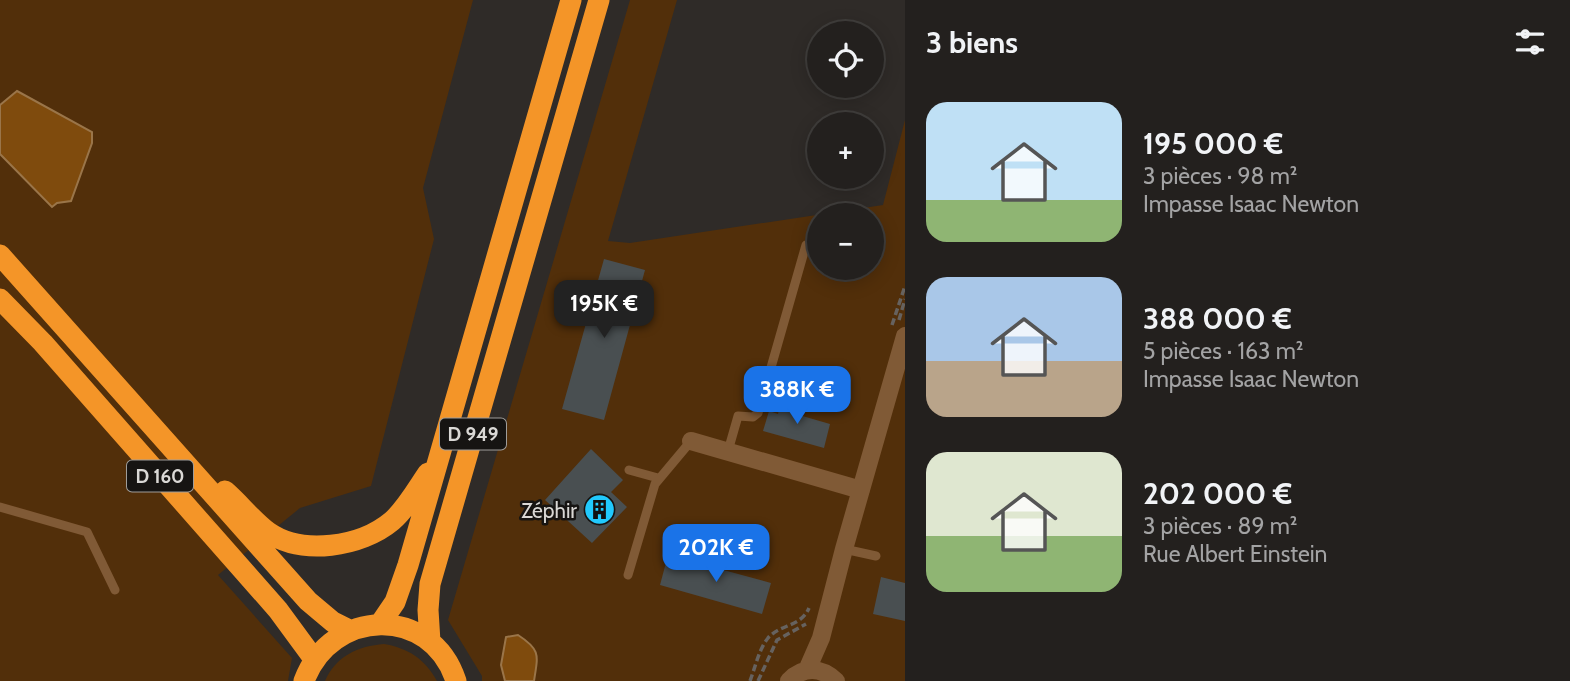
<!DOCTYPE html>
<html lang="fr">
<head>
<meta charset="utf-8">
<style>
  :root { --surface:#23201e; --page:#2b2827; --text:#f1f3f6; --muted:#a3a3a4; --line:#403e3c; --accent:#1a73e8 }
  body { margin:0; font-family:Cabin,sans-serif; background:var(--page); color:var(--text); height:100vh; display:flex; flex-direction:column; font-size:26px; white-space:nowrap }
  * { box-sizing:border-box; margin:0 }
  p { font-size:23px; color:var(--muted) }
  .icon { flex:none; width:38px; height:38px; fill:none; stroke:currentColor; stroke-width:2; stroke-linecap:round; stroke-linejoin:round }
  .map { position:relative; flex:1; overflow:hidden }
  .drawer { display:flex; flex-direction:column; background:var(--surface); width:665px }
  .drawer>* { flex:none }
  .controls { position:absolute; left:807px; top:21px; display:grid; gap:14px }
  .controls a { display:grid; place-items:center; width:77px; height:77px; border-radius:50%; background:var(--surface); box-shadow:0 4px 18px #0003,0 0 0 2px var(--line); font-size:35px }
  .price { position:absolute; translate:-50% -60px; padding:0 16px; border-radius:14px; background:var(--accent); color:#fff; font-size:23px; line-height:46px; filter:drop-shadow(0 2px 4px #0008) }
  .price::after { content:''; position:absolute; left:50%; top:42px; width:21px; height:16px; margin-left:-10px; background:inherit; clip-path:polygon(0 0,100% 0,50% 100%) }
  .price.active { background:#222; color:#fff }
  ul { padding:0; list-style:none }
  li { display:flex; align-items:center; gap:21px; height:175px; padding:0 21px }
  li span { display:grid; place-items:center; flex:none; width:196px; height:140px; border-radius:21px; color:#555 }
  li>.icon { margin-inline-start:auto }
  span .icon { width:84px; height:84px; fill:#fffc; stroke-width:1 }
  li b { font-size:30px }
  h2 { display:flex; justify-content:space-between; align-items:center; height:84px; padding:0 21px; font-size:30px }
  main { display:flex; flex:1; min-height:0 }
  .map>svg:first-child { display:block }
  .green { fill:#522f0a; fill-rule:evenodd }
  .water { fill:#7f4b0d; stroke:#9a7549; stroke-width:2 }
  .building { fill:#494f51 }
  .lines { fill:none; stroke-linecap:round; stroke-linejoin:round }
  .path { stroke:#66625f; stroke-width:3.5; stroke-dasharray:7 3.5; stroke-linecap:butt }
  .lane { stroke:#805a36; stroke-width:9 }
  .street { stroke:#805a36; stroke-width:18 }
  .highway { stroke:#f49528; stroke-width:21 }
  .labels { text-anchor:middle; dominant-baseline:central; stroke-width:5; stroke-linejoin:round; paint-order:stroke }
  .shield { fill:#161412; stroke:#9f9d9a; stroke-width:2 }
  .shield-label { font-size:19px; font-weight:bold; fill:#dad8d5 }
  .poi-label { font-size:21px; fill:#dad8d5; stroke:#161412; text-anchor:end }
</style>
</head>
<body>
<main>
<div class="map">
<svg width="905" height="681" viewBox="0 0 905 681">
  <rect width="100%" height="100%" fill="#2f2b28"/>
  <path class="green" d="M0,0h473l-50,188 11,51 -63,247 -71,22 -82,67 74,83 -4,23h-288z
    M630,0h47l-69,241 22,2 253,-38 22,-85v561h-423v-5l-34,-56zM819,215h53v53h-53z
    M384,644c24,4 41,15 53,37h-112c11,-25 33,-35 59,-37z"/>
  <path class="water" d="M17,91l75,41v11l-21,58 -14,2 -5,4 -52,-53v-49z
    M518,635c23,15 20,20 16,46h-29l-4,-16 5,-28z"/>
  <path class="building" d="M604,259l41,11 -41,150 -42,-11z
    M788,401l14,4 -3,10 31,9 -6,24 -61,-17 6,-20 9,3 1,-5 6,1z
    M591,449l32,31 -12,12 16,15 -35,36 -47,-43z
    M668,555l103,28 -9,31 -102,-29z
    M881,577l24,6v38l-32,-7z"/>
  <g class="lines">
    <path class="path" d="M899,320l6,-21
      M892,325l13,-39
      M750,681c5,-13 9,-32 18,-43 12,-14 33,-11 41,-30
      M758,681l19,-41 29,-16"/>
    <path class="lane" d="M728,451l10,-35 15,1 5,-4 48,-168
      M629,470l29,8
      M0,507l87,25 28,58
      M844,549l32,7
      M628,575l27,-91 36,-43"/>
    <path class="street" d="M691,441l170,49
      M807,670l14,-32 23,-89 61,-213
      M789,681c14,-15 33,-14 47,0"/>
    <path class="highway" d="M0,255l308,346 25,21 16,8
      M0,299l43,44 235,267 36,49
      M225,491c15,13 28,30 43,41 34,24 93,15 124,-11 14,-12 25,-32 36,-48
      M380,624l15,-22 13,-37 163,-565
      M430,642l-2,-32 2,-26 169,-584
      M304,681c27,-73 127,-77 152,0"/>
  </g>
  <defs>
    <symbol id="building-disc" viewBox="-11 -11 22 22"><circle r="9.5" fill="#21c9fd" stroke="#161412"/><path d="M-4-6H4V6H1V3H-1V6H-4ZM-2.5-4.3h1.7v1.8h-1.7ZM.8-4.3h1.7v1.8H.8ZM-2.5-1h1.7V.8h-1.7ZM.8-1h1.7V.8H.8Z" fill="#111"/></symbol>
  </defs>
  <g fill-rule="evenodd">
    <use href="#building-disc" x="582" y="492" width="35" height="35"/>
  </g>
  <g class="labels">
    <g class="shield">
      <rect x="440" y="418.5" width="66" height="31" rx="5"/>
      <rect x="127" y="460.5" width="66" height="31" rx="5"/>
    </g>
    <g class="shield-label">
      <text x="473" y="434">D 949</text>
      <text x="160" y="476">D 160</text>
    </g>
    <g class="poi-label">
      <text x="577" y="510">Zéphir</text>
    </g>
  </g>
</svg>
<div class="controls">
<a><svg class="icon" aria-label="locate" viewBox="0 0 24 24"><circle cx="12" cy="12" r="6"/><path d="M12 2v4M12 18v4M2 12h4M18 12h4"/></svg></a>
<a>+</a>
<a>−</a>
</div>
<b class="price active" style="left:604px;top:340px">195K €</b>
<b class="price" style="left:797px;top:426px">388K €</b>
<b class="price" style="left:716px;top:584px">202K €</b>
</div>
<section class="drawer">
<h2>3 biens<svg class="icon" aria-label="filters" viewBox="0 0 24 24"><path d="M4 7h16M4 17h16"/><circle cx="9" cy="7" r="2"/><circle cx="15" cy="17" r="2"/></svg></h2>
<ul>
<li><span style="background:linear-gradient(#bfe0f5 70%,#8fb573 0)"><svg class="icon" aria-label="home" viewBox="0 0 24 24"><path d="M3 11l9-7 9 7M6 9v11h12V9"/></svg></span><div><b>195 000 €</b><p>3 pièces · 98 m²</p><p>Impasse Isaac Newton</p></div></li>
<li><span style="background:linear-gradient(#a9c7e8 60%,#b9a48a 0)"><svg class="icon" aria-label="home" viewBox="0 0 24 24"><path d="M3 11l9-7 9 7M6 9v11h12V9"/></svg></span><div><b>388 000 €</b><p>5 pièces · 163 m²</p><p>Impasse Isaac Newton</p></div></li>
<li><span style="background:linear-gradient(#dfe7d0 60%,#8fb573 0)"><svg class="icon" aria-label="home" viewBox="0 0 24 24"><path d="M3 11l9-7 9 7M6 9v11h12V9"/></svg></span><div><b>202 000 €</b><p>3 pièces · 89 m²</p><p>Rue Albert Einstein</p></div></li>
</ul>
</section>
</main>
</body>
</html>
